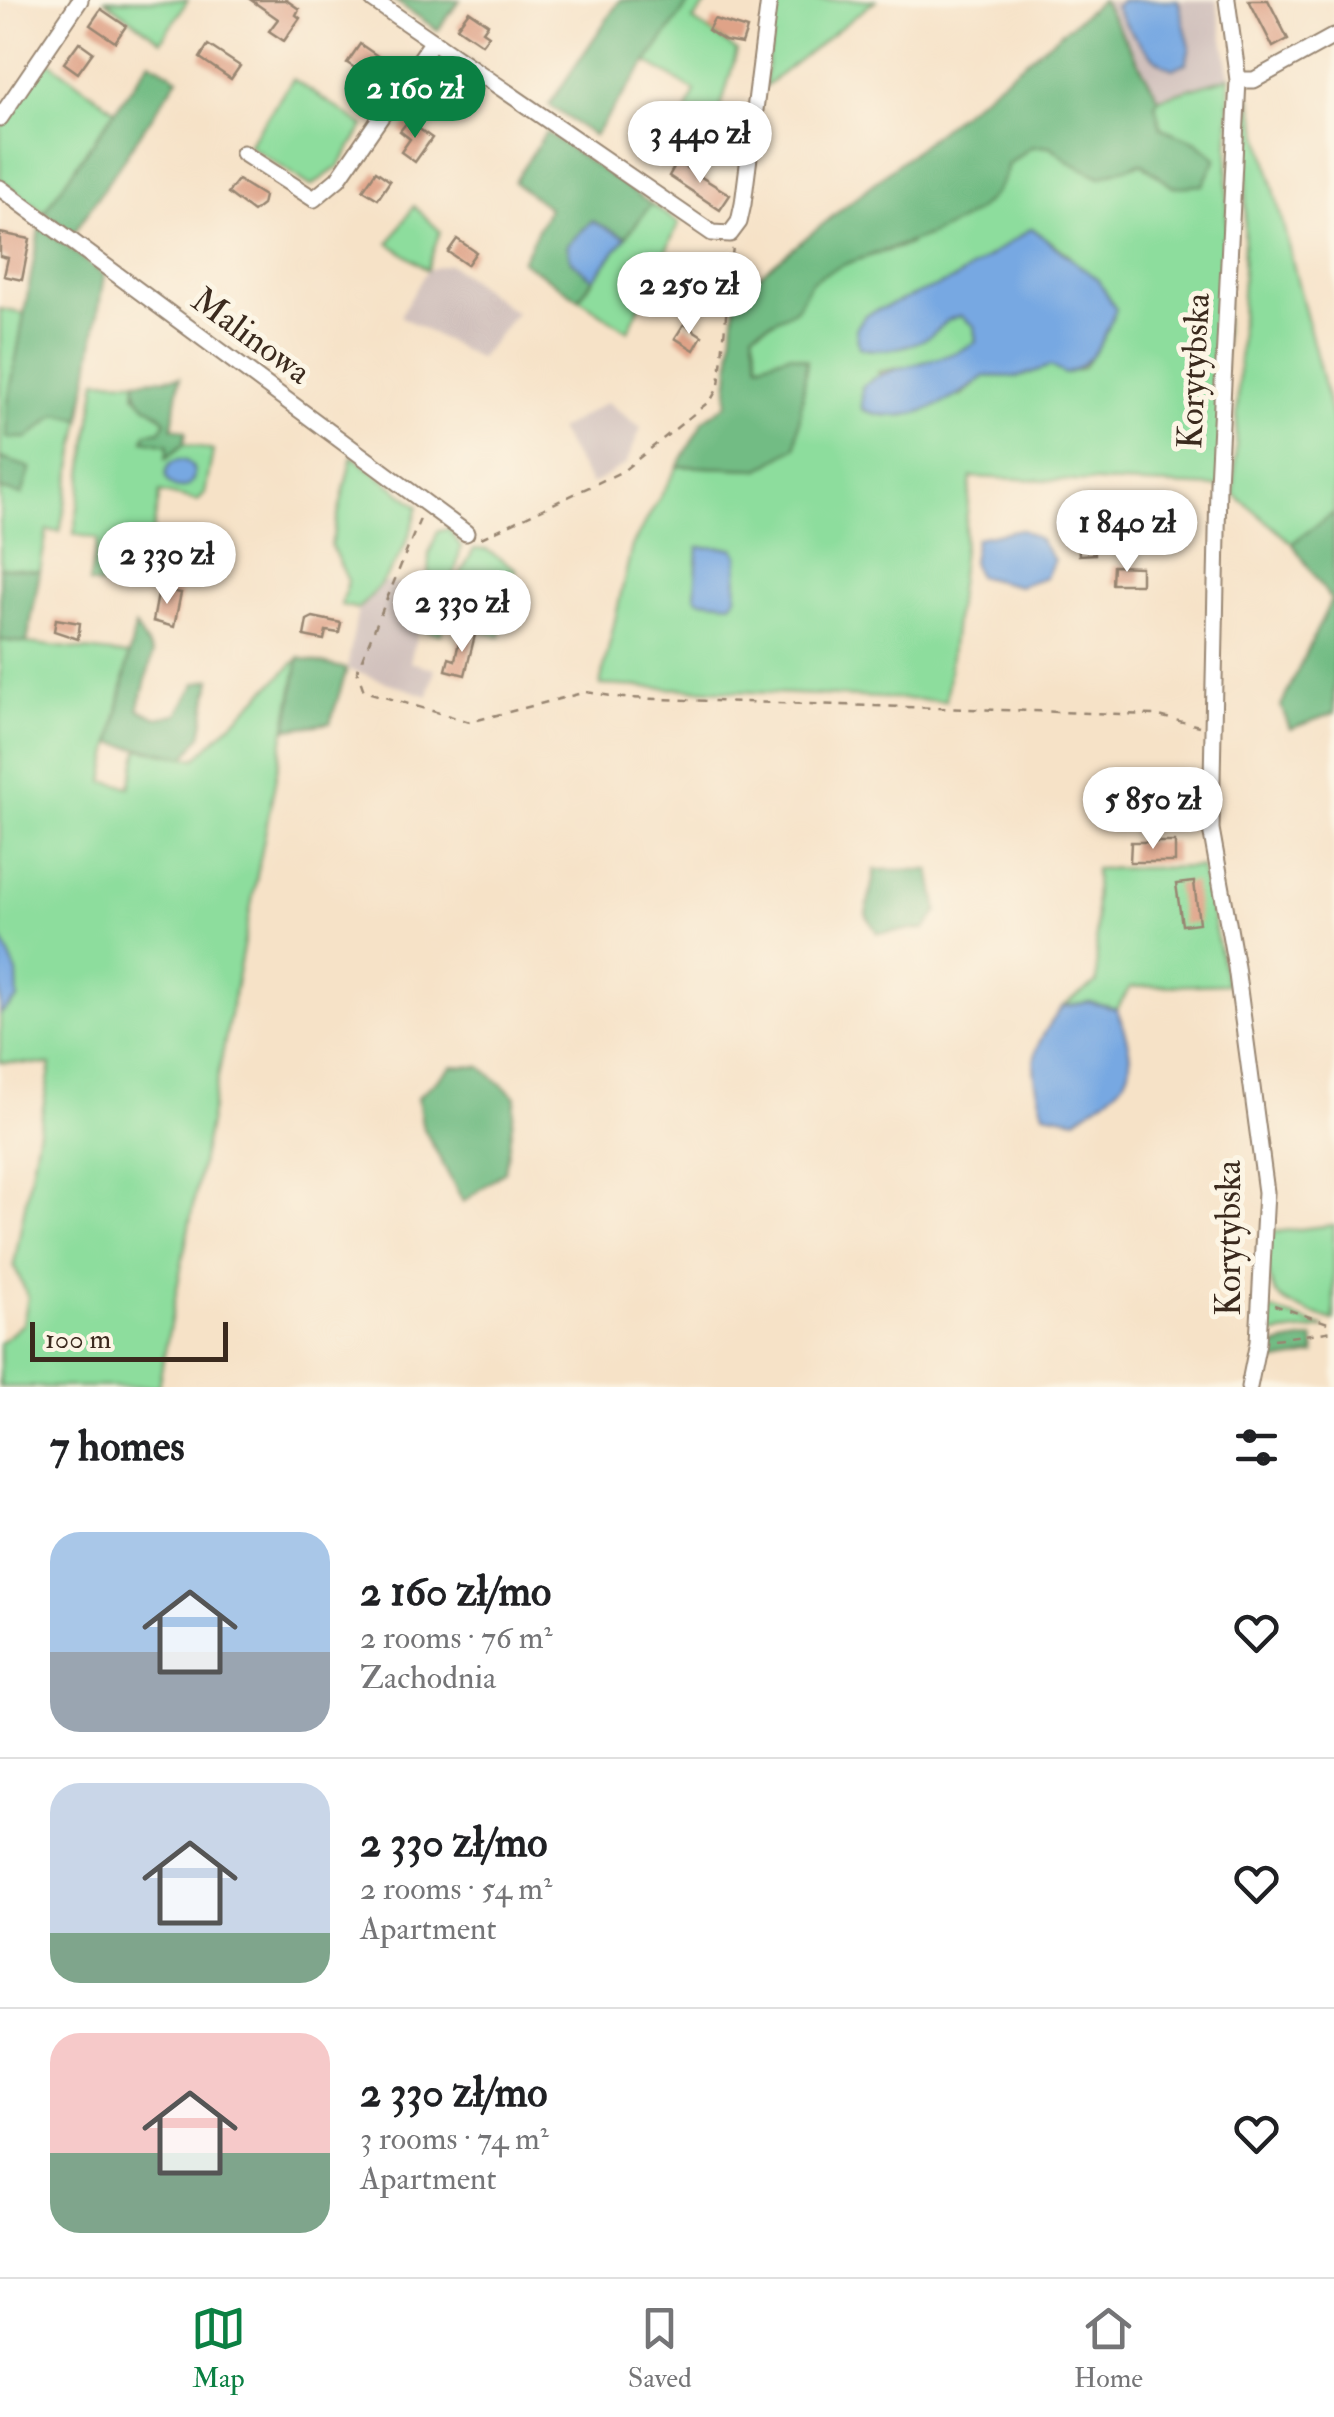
<!DOCTYPE html>
<html lang="en">
<head>
<meta charset="utf-8">
<style>
  :root { --surface:#fff; --page:#f2f2f2; --text:#202124; --muted:#757577; --line:#e0e0e0; --accent:#0b8043 }
  body { margin:0; font-family:"IM FELL Double Pica",serif; background:var(--page); color:var(--text); height:100vh; display:flex; flex-direction:column; font-size:38px; white-space:nowrap }
  * { box-sizing:border-box; margin:0 }
  p { font-size:32px; color:var(--muted) }
  .icon { flex:none; width:55px; height:55px; fill:none; stroke:currentColor; stroke-width:2; stroke-linecap:round; stroke-linejoin:round }
  .map { position:relative; height:1387px; overflow:hidden }
  .sheet { display:flex; flex-direction:column; background:var(--surface); flex:1 }
  .sheet>* { flex:none }
  .scale { position:absolute; left:30px; bottom:25px; width:198px; box-sizing:border-box; padding-left:10px; border:5px solid #3b2a1e; border-top:0; font-size:28px; line-height:35px; white-space:nowrap; color:#3b2a1e; -webkit-text-stroke:8px #fcf5e5; paint-order:stroke }
  .price { position:absolute; translate:-50% -85px; padding:0 22px; border-radius:35px; background:#fff; color:#222; font-size:32px; line-height:65px; filter:drop-shadow(0 2px 5px #0008) }
  .price::after { content:''; position:absolute; left:50%; top:60px; width:30px; height:22px; margin-left:-15px; background:inherit; clip-path:polygon(0 0,100% 0,50% 100%) }
  .price.current { background:var(--accent); color:#fff }
  ul { padding:0; list-style:none }
  li { display:flex; align-items:center; gap:30px; height:250px; padding:0 50px }
  li+li { border-top:2px solid var(--line) }
  li span { display:grid; place-items:center; flex:none; width:280px; height:200px; border-radius:30px; color:#555 }
  li>.icon { margin-inline-start:auto }
  span .icon { width:120px; height:120px; fill:#fffc; stroke-width:1 }
  li b { font-size:42px }
  h2 { display:flex; justify-content:space-between; align-items:center; height:120px; padding:0 50px; font-size:42px }
  .tab-bar { display:flex; justify-content:space-around; align-items:center; height:140px; border-top:2px solid var(--line); background:var(--surface); font-size:28px; color:var(--muted) }
  .tab-bar a { display:grid; justify-items:center; gap:5px }
  .tab-bar .current { color:var(--accent) }
  .map>svg:first-child { display:block }
  .industrial { fill:#d0c0bc }
  .green { fill:#8ddd9d; stroke:#64845e; stroke-width:2.5; fill-rule:evenodd }
  .forest { fill:#72bc84; stroke:#567351; stroke-width:2.5 }
  .water { fill:#77a8e2; stroke:#596980; stroke-width:2.5 }
  .building { fill:#dfa388 }
  .lines { fill:none; stroke-linecap:round; stroke-linejoin:round }
  .minor-casing { stroke:#988672; stroke-width:19 }
  .path { stroke:#988672; stroke-width:2.5; stroke-dasharray:8 8; stroke-linecap:butt }
  .minor { stroke:#fff; stroke-width:15 }
  .labels { text-anchor:middle; dominant-baseline:central; stroke-width:10; stroke-linejoin:round; paint-order:stroke }
  .street-label { font-size:35px; fill:#3b2a1e; stroke:#fcf5e5 }
</style>
</head>
<body>
<div class="map">
<svg width="1334" height="1387" viewBox="0 0 1334 1387">
  <rect width="100%" height="100%" fill="#fcf5e5"/>
  <filter id="ink" filterUnits="userSpaceOnUse"><feTurbulence type="fractalNoise" baseFrequency=".01" numOctaves="2"/><feDisplacementMap in="SourceGraphic" scale="20" xChannelSelector="R" yChannelSelector="G"/><feConvolveMatrix kernelMatrix="1 2 1 2 8 2 1 2 1" color-interpolation-filters="sRGB"/></filter>
  <filter id="wash" filterUnits="userSpaceOnUse"><feTurbulence type="fractalNoise" baseFrequency=".0048" numOctaves="4" result="noise"/><feDisplacementMap in="SourceGraphic" scale="40" xChannelSelector="R" yChannelSelector="G"/><feGaussianBlur stdDeviation="2.25" result="paint"/><feColorMatrix in="noise" values="0 0 0 0 0 0 0 0 0 0 0 0 0 0 0 0 0 1.4 0 .05"/><feComposite in="paint" operator="in"/></filter>
  <g filter="url(#wash)">
    <rect width="100%" height="100%" fill="#f6e2c7"/>
    <path class="industrial" d="M1216,0l14,77 -71,21 -58,-97z
      M449,264l67,49 -37,46 -79,-43 27,-46z
      M607,402l34,26 -15,36 -35,21 -33,-55z
      M385,582l43,7 -18,73 25,7 -7,27 -81,-27 11,-60z"/>
    <path class="green" d="M105,0h83l-27,41z
      M691,0h19l-17,20 44,31 -27,94 -31,-15 16,-39 -50,-30z
      M777,0h99l-112,87z
      M48,61l67,49 -71,102 -44,-33v-51z
      M1230,77l-9,410 -250,-10 -25,224 -346,-16 32,-139 46,-80 82,3 36,-22 11,-87 -17,-6 -32,10 -6,-31 44,-24 14,-27 33,-18 64,-19 124,-98 20,-1 18,16 31,15 41,-14 32,24 24,-45 -36,-14 -6,-24 4,-6zM1032,228l36,26 36,84 -21,30 -18,6 -15,-8 -31,11 -34,-1 -24,20 -84,-24 71,-13 28,-16 -2,-17 -13,-10 -17,3 -32,-21 43,-19z
      M293,79l71,47 -26,41 -27,19 -63,-41z
      M1250,95l84,330v88l-42,30 -58,-49z
      M651,204l28,19 -51,108 -49,-32z
      M414,206l26,25 -13,39 -38,-27z
      M0,309l25,5 -17,89 37,22 12,-11 24,5 -21,113 -13,-2 -7,41 -40,-4v-78l21,5 -20,-36 -1,4z
      M97,380l39,1 -1,14 31,26 -6,10 8,14 -1,12 17,-13 29,7 -8,43 -7,7 -38,-9 -18,99 -53,-8 9,-44 -24,-5z
      M352,456l66,50c-9,42 -30,74 -60,103l-17,-4 7,-24 -17,-36z
      M449,529l12,18 -20,87 -24,-5 11,-40 1,-35 9,-23z
      M474,549l13,1 29,19 -16,68 -51,-17 9,-41z
      M0,640l129,15 -25,126 26,6 9,-38 56,10 104,-101 -141,729h-158v-44l23,-19 5,-27 -14,-32 37,-200 -51,-3v-48l18,-15 -18,-65z
      M1201,867l26,117 -97,3 -13,22 -28,-7 -27,5 35,-25 -2,-113z
      M1334,1225v96h-1c-65,-23 -63,-19 -68,-88z
      M1272,1310l53,18 -59,7v-22z"/>
    <path class="forest" d="M394,0h66l-22,30z
      M620,0h71l-97,136 -45,-31z
      M1102,0l57,98 -4,6 6,24 36,14 19,16 -13,27 -30,2 -32,-24 -41,14 -31,-15 -18,-16 -20,1 -23,17c-15,74 -138,80 -193,115 -11,7 -11,24 -21,31 -13,9 -28,13 -41,22l6,32 31,-10 17,6 -11,87 -36,22 -82,-3 26,-46 23,-16 9,-110z
      M150,61l28,17 -105,156 -29,-22z
      M546,132l105,72 -25,33 -34,-16 -25,24 4,15 22,19 -14,20 -57,-38 27,-53 -35,-26z
      M40,226l64,49 -23,144 -24,-5 -29,24h-21l1,-35z
      M180,377l-8,50 14,4 -2,13 -18,14 2,-13 -24,-5 2,-7 14,-2 6,-10c-14,-17 -32,-13 -30,-40z
      M1,458l30,10 -9,27 -22,-6z
      M1334,513v200l-44,16 -9,-23 50,-106 -39,-57z
      M0,567l40,4 -13,72 -27,-3z
      M135,626l18,28 -15,55 19,9 21,-4 18,-31 15,-4 -10,57 -16,21 -73,-14z
      M299,658l48,11 -17,54 -43,6z
      M875,870h55l8,42 -13,17 -48,4 -11,-19z
      M452,1066l29,1 35,30 -11,74 -42,31 -41,-77 -4,-28z
      M1313,1338l2,16 -48,9 -4,24h-9c11,-45 15,-41 59,-49z"/>
    <path class="water" d="M1122,0h56l12,47 -4,16 -13,6c-21,-6 -47,-42 -58,-62z
      M592,221l34,16 -33,42 -22,-18 -4,-16z
      M1032,228l66,52 18,29c-11,28 -22,55 -51,65l-15,-8 -31,11 -34,-1c-33,27 -81,52 -123,33v-22c24,-24 77,-21 114,-45l-2,-16 -13,-10c-19,3 -18,12 -33,21 -17,10 -51,17 -69,10l-3,-18 9,-14 90,-36z
      M166 474a14 14 0 1 1 28 0a14 14 0 1 1-28 0Z
      M1020,529l19,10 15,21 -8,17 -27,9 -42,-10 -5,-15 4,-23z
      M698,547l35,1 5,7 -2,42 -5,6 -32,-3 -4,-5z
      M0,934l17,39 1,26 -18,15z
      M1089,1002l28,7c25,70 16,70 -41,110l-32,-6c-16,-53 -14,-62 18,-106z"/>
    <g id="blocks">
      <path class="building" d="M251,0h35l13,9 -3,6 4,3 -16,23 -15,-10 9,-12z
        M1249,0h19l20,39 -15,8z
        M101,9l25,17 -11,16 -25,-17z
        M469,11l19,13 -5,7 6,4 -7,9 -25,-17z
        M714,19l33,10 -5,15 -17,-3 -17,-11z
        M79,42l14,10 -15,21 -14,-10z
        M360,44l25,17 -13,18 -25,-16z
        M208,45l32,21 -9,13 -31,-21z
        M436,77l19,12 -11,16 -19,-12z
        M408,121l24,17 -17,24 -14,-10 9,-13 -10,-8z
        M677,162l53,33 -10,15 -51,-34z
        M376,171l14,10 -12,18 -15,-9z
        M238,180l26,16 -2,9 -9,7 -25,-19z
        M0,233l30,6 -8,41 -18,-4 4,-18 -8,-2z
        M457,239l19,13 -9,13 -19,-13z
        M672,258l22,10 -8,12 -5,-3 -5,7 -11,-7z
        M684,324l18,12 -8,14 -19,-12z
        M1094,521l1,33 -16,1 -2,-33z
        M1113,566l28,1v17h-29z
        M159,589l22,4 -7,34 -21,-6z
        M313,617l28,6 -2,10 -13,-2 -2,9 -20,-4 3,-16z
        M56,619l24,4 -2,16 -24,-8z
        M461,632l14,3 -10,40 -19,-5 3,-12 6,2z
        M1131,842h44v20h-45z
        M1194,882l5,41 -17,2 -6,-41z"/>
    </g>
  </g>
  <g filter="url(#ink)">
    <use href="#blocks" fill-opacity="0" stroke="#988672" stroke-width="2.5"/>
    <g class="lines">
      <defs>
        <path id="minor" d="M373,0l339,233 18,1 9,-12 4,-18 26,-204
          M1227,0l11,80 -20,404 -7,345 25,138 30,225 -8,150 -9,45
          M1238,80h16l80,-44
          M0,118l80,-118
          M243,153l71,46 24,-20 95,-138
          M0,188l466,345"/>
      </defs>
      <use href="#minor" class="minor-casing"/>
      <path class="path" d="M420,519l-63,152 7,20 106,31 116,-30 37,6 532,17 44,11
        M481,538l142,-67 88,-71 8,-14 14,-140
        M1274,1305l60,20
        M1274,1339l60,-8"/>
      <use href="#minor" class="minor"/>
    </g>
  </g>
  <g class="labels">
    <g class="street-label">
      <text transform="translate(251 336) rotate(36)">Malinowa</text>
      <text transform="translate(1194 371) rotate(-87)">Korytybska</text>
      <text transform="translate(1229 1238) rotate(-90)">Korytybska</text>
    </g>
  </g>
</svg>
<div class="scale">100 m</div>
<b class="price current" style="left:415px;top:141px">2 160 zł</b>
<b class="price" style="left:700px;top:186px">3 440 zł</b>
<b class="price" style="left:689px;top:337px">2 250 zł</b>
<b class="price" style="left:1127px;top:575px">1 840 zł</b>
<b class="price" style="left:167px;top:607px">2 330 zł</b>
<b class="price" style="left:462px;top:655px">2 330 zł</b>
<b class="price" style="left:1153px;top:852px">5 850 zł</b>
</div>
<section class="sheet">
<h2>7 homes<svg class="icon" aria-label="filters" viewBox="0 0 24 24"><path d="M4 7h16M4 17h16"/><circle cx="9" cy="7" r="2"/><circle cx="15" cy="17" r="2"/></svg></h2>
<ul>
<li><span style="background:linear-gradient(#a9c7e8 60%,#9aa5b1 0)"><svg class="icon" aria-label="home" viewBox="0 0 24 24"><path d="M3 11l9-7 9 7M6 9v11h12V9"/></svg></span><div><b>2 160 zł/mo</b><p>2 rooms · 76 m²</p><p>Zachodnia</p></div><svg class="icon" aria-label="heart" viewBox="0 0 24 24"><path d="M12 20l-8-8c-3-5 5-10 8-4 3-6 11-1 8 4z"/></svg></li>
<li><span style="background:linear-gradient(#c9d6e8 75%,#7fa58c 0)"><svg class="icon" aria-label="home" viewBox="0 0 24 24"><path d="M3 11l9-7 9 7M6 9v11h12V9"/></svg></span><div><b>2 330 zł/mo</b><p>2 rooms · 54 m²</p><p>Apartment</p></div><svg class="icon" aria-label="heart" viewBox="0 0 24 24"><path d="M12 20l-8-8c-3-5 5-10 8-4 3-6 11-1 8 4z"/></svg></li>
<li><span style="background:linear-gradient(#f6c9c9 60%,#7fa58c 0)"><svg class="icon" aria-label="home" viewBox="0 0 24 24"><path d="M3 11l9-7 9 7M6 9v11h12V9"/></svg></span><div><b>2 330 zł/mo</b><p>3 rooms · 74 m²</p><p>Apartment</p></div><svg class="icon" aria-label="heart" viewBox="0 0 24 24"><path d="M12 20l-8-8c-3-5 5-10 8-4 3-6 11-1 8 4z"/></svg></li>
</ul>
</section>
<nav class="tab-bar">
<a class="current"><svg class="icon" aria-label="map" viewBox="0 0 24 24"><path d="M3 6l6-2 6 2 6-2v14l-6 2-6-2-6 2zM9 4v14M15 6v14"/></svg>Map</a>
<a><svg class="icon" aria-label="saved" viewBox="0 0 24 24"><path d="M7 4h10v16l-5-4-5 4z"/></svg>Saved</a>
<a><svg class="icon" aria-label="home" viewBox="0 0 24 24"><path d="M3 11l9-7 9 7M6 9v11h12V9"/></svg>Home</a>
</nav>
</body>
</html>
